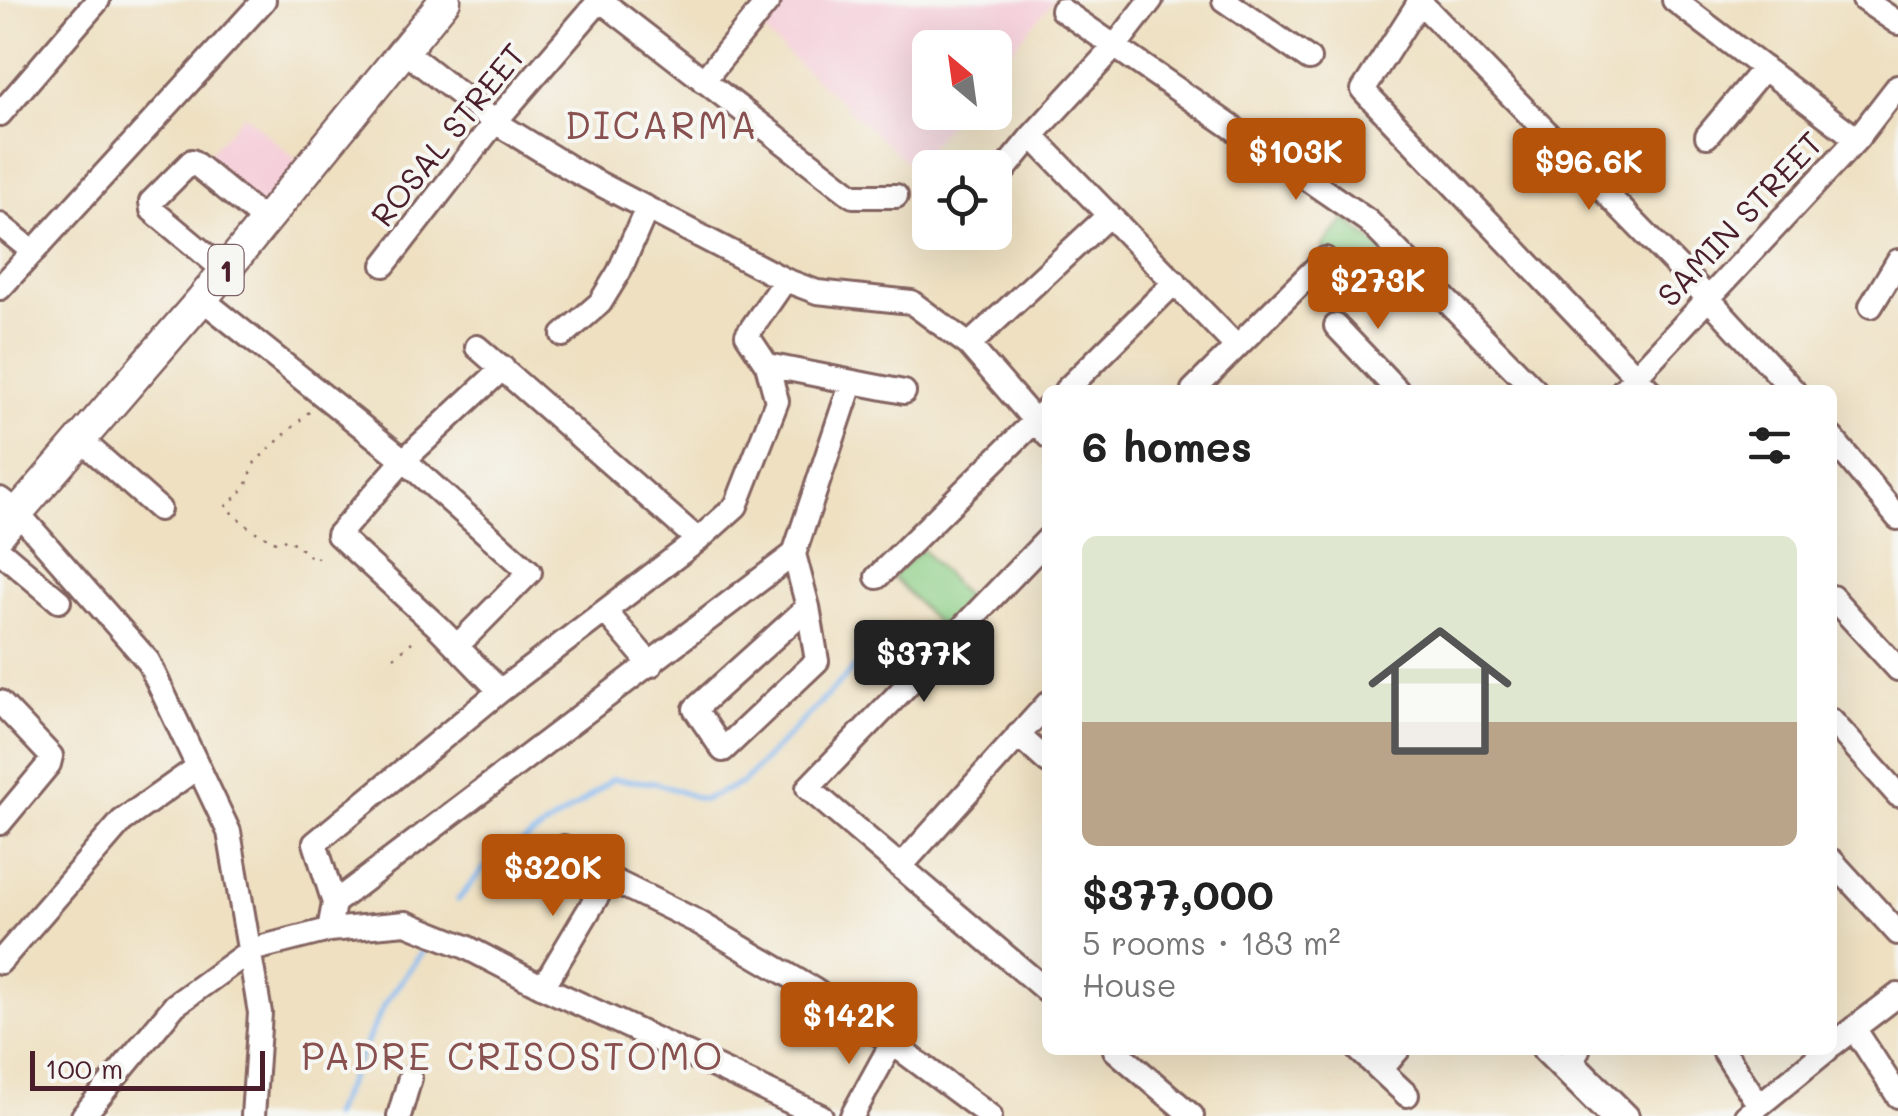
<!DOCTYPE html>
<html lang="en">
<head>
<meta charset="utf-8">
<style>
  :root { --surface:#fff; --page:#f6f6f6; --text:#222; --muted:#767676; --accent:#b45309 }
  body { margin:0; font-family:Mali,sans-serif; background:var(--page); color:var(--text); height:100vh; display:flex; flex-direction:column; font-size:38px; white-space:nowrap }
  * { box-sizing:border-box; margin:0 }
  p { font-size:32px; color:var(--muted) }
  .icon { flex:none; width:55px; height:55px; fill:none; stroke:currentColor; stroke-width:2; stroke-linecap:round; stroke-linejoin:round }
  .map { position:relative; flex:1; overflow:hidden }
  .sheet { position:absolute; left:1042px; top:385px; width:795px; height:670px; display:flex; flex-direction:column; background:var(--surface); border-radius:15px; box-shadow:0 10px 40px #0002 }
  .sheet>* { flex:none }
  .needle { width:65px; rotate:331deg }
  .tools { position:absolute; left:912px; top:30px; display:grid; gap:20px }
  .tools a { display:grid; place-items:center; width:100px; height:100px; border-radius:15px; background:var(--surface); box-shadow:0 10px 40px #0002; font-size:50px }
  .scale { position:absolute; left:30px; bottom:25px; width:235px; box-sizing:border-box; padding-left:10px; border:5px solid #4a1f2b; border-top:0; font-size:28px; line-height:35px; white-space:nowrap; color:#4a1f2b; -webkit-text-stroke:8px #f6f6f2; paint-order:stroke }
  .price { position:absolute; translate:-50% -85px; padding:0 22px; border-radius:10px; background:var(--accent); color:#fff; font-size:32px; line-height:65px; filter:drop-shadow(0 2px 5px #0008) }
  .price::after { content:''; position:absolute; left:50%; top:60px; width:30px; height:22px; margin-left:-15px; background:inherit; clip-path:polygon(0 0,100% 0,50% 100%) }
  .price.selected { background:#222; color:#fff }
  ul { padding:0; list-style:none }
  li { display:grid; align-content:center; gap:20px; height:530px; padding:0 40px }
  li span { display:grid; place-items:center; height:310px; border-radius:15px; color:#555 }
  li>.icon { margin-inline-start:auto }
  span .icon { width:180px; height:180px; fill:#fffc; stroke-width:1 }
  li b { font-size:42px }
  h2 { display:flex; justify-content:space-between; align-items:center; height:120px; padding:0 40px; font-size:42px }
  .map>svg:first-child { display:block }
  .built { fill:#f5cfda }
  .green { fill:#8ecf87; stroke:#6c7759; stroke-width:2.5 }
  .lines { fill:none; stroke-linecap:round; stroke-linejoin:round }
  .stream { stroke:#84baf3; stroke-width:5 }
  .minor-casing { stroke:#836360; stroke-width:28 }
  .major-casing { stroke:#836360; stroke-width:35 }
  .path { stroke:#836360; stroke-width:2.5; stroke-dasharray:2.5 8; stroke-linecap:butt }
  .minor { stroke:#fff; stroke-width:22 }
  .major { stroke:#fff; stroke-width:30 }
  .labels { text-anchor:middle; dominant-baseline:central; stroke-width:8; stroke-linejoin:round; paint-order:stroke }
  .shield { fill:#f6f6f2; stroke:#7e6067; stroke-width:2.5 }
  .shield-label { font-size:30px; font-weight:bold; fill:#4a1f2b }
  .street-label { font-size:32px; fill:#4a1f2b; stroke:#f6f6f2 }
  .quarter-label { font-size:38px; letter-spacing:2.5px; fill:#88504f; stroke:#f6f6f2 }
</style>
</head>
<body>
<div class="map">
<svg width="1898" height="1116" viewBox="0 0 1898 1116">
  <rect width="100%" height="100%" fill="#f6f6f2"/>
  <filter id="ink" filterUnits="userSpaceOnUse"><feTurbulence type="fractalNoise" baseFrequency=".01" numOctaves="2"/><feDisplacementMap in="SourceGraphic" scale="20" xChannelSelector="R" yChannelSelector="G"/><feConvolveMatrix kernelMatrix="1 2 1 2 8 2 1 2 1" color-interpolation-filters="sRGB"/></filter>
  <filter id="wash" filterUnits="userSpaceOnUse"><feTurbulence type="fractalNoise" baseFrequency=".0048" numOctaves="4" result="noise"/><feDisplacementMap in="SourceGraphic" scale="40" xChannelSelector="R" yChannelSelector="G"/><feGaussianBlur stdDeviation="2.25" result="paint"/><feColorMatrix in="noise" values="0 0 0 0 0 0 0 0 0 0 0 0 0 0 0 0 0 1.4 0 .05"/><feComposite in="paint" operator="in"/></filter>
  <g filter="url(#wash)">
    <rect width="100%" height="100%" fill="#eee0c1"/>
    <path class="built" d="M781,0h273l-59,69v-21h-65v64l28,1 -46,54 -154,-140z
      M244,114l56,49 -41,48 -58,-49z"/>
    <path class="green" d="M1346,219l60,51 -24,28 -60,-51z
      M922,549l49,53 -29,27 -50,-53z"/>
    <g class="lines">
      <path class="stream" d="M458,900l27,-33 95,-63 32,-25 44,4 47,17 39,-17 121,-124 -6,-14
        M332,1116l53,-113 39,-54"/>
    </g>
  </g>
  <g filter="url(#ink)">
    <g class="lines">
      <defs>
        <path id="minor" d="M600,0l253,196h43
          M1151,0l-35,45 -84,91 204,210
          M1224,0l85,59
          M1418,0l290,298 85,92
          M1674,0l183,139
          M1864,0l34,23
          M1420,1l-57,89 286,300
          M1062,10l306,211 167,169
          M403,50l92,72 80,49 210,109 32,12 94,10 58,43 79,91
          M703,81l66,-81
          M0,114l98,-114
          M1707,136l57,-68
          M995,181l37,-45
          M0,225l31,25
          M384,265l111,-143 105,-122
          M225,271l-73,-61 -1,-8 41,-41 73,60
          M0,288l264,-288
          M202,299l202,161 126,112 -73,74
          M1871,306l27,-45
          M1336,326l61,64
          M563,335l37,-32 19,-31 28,-64
          M969,345l140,-130
          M477,347l221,193
          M767,365l137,27
          M1066,390l109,-108
          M1193,390l132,-131
          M1623,390l234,-251 41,-53
          M1832,438l66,80
          M80,439l79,70
          M0,499l17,13 131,149 81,171 31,181 -7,103
          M1048,539l-240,249 240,204
          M0,551l59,50
          M794,554l14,53 9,54 -94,89 -28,-41 113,-102
          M877,577l171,-169
          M1832,597l66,72
          M605,611l46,54
          M500,691l-62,-64 -100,-92 66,-75 99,-92
          M0,702l51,54 -2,8 -49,59
          M1832,721l66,74
          M1018,735l30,27
          M564,847l44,31 90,44 116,68 78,53 98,73
          M1832,861l66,72
          M902,865l146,-162
          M334,903l460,-349 57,-170
          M329,930l5,-27 -19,-60 185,-152 198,-151 38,-34 41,-105 -10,-36 -20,-30 38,-55
          M0,962l122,-141 76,-54
          M543,987l65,-109
          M1854,1028l44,68
          M1832,1045l66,-50
          M1115,1050l77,66
          M1359,1050l48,45
          M1544,1050l66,66
          M1578,1050l-7,10 56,56
          M1723,1050l36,55
          M1381,1070l17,-20
          M83,1116l92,-111 76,-55 78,-20 77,-7 60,24 77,40 278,129
          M399,1116l11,-38
          M852,1116l40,-73
          M1746,1116l81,-66"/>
        <path id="major" d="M0,533l202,-234 243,-299"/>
      </defs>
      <use href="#minor" class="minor-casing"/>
      <use href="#major" class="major-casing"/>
      <path class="path" d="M309,412l-54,50 -9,25 -21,20 27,23 26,13 9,-5 28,22 8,-9
        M394,657l24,-20"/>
      <use href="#minor" class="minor"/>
      <use href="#major" class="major"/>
    </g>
  </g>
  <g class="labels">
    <rect class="shield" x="208.5" y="245" width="35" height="50" rx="8"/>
    <g class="shield-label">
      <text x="226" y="270">1</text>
    </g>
    <g class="street-label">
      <text transform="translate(447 134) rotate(-51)">ROSAL STREET</text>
      <text transform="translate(1739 218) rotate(-47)">SAMIN STREET</text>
    </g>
    <g class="quarter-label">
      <text x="662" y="124">DICARMA</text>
      <text x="513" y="1055">PADRE CRISOSTOMO</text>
    </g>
  </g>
</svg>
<div class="tools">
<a><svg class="needle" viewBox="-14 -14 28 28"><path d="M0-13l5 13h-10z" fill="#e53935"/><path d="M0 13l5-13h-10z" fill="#767676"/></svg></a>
<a><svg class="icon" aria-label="locate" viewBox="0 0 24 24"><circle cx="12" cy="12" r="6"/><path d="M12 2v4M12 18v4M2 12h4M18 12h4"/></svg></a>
</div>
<div class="scale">100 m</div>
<b class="price" style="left:1296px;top:203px">$103K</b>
<b class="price" style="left:1589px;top:213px">$96.6K</b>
<b class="price" style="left:1378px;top:332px">$273K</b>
<b class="price selected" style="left:924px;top:705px">$377K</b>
<b class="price" style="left:553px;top:919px">$320K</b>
<b class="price" style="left:849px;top:1067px">$142K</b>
<section class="sheet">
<h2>6 homes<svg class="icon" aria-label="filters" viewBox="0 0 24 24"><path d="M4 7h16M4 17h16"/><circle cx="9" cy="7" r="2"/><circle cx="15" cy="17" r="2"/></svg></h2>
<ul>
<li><span style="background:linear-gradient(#dfe7d0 60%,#b9a48a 0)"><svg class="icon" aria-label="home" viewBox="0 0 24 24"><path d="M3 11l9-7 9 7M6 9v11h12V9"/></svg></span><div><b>$377,000</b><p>5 rooms · 183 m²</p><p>House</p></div></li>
</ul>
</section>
</div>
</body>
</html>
